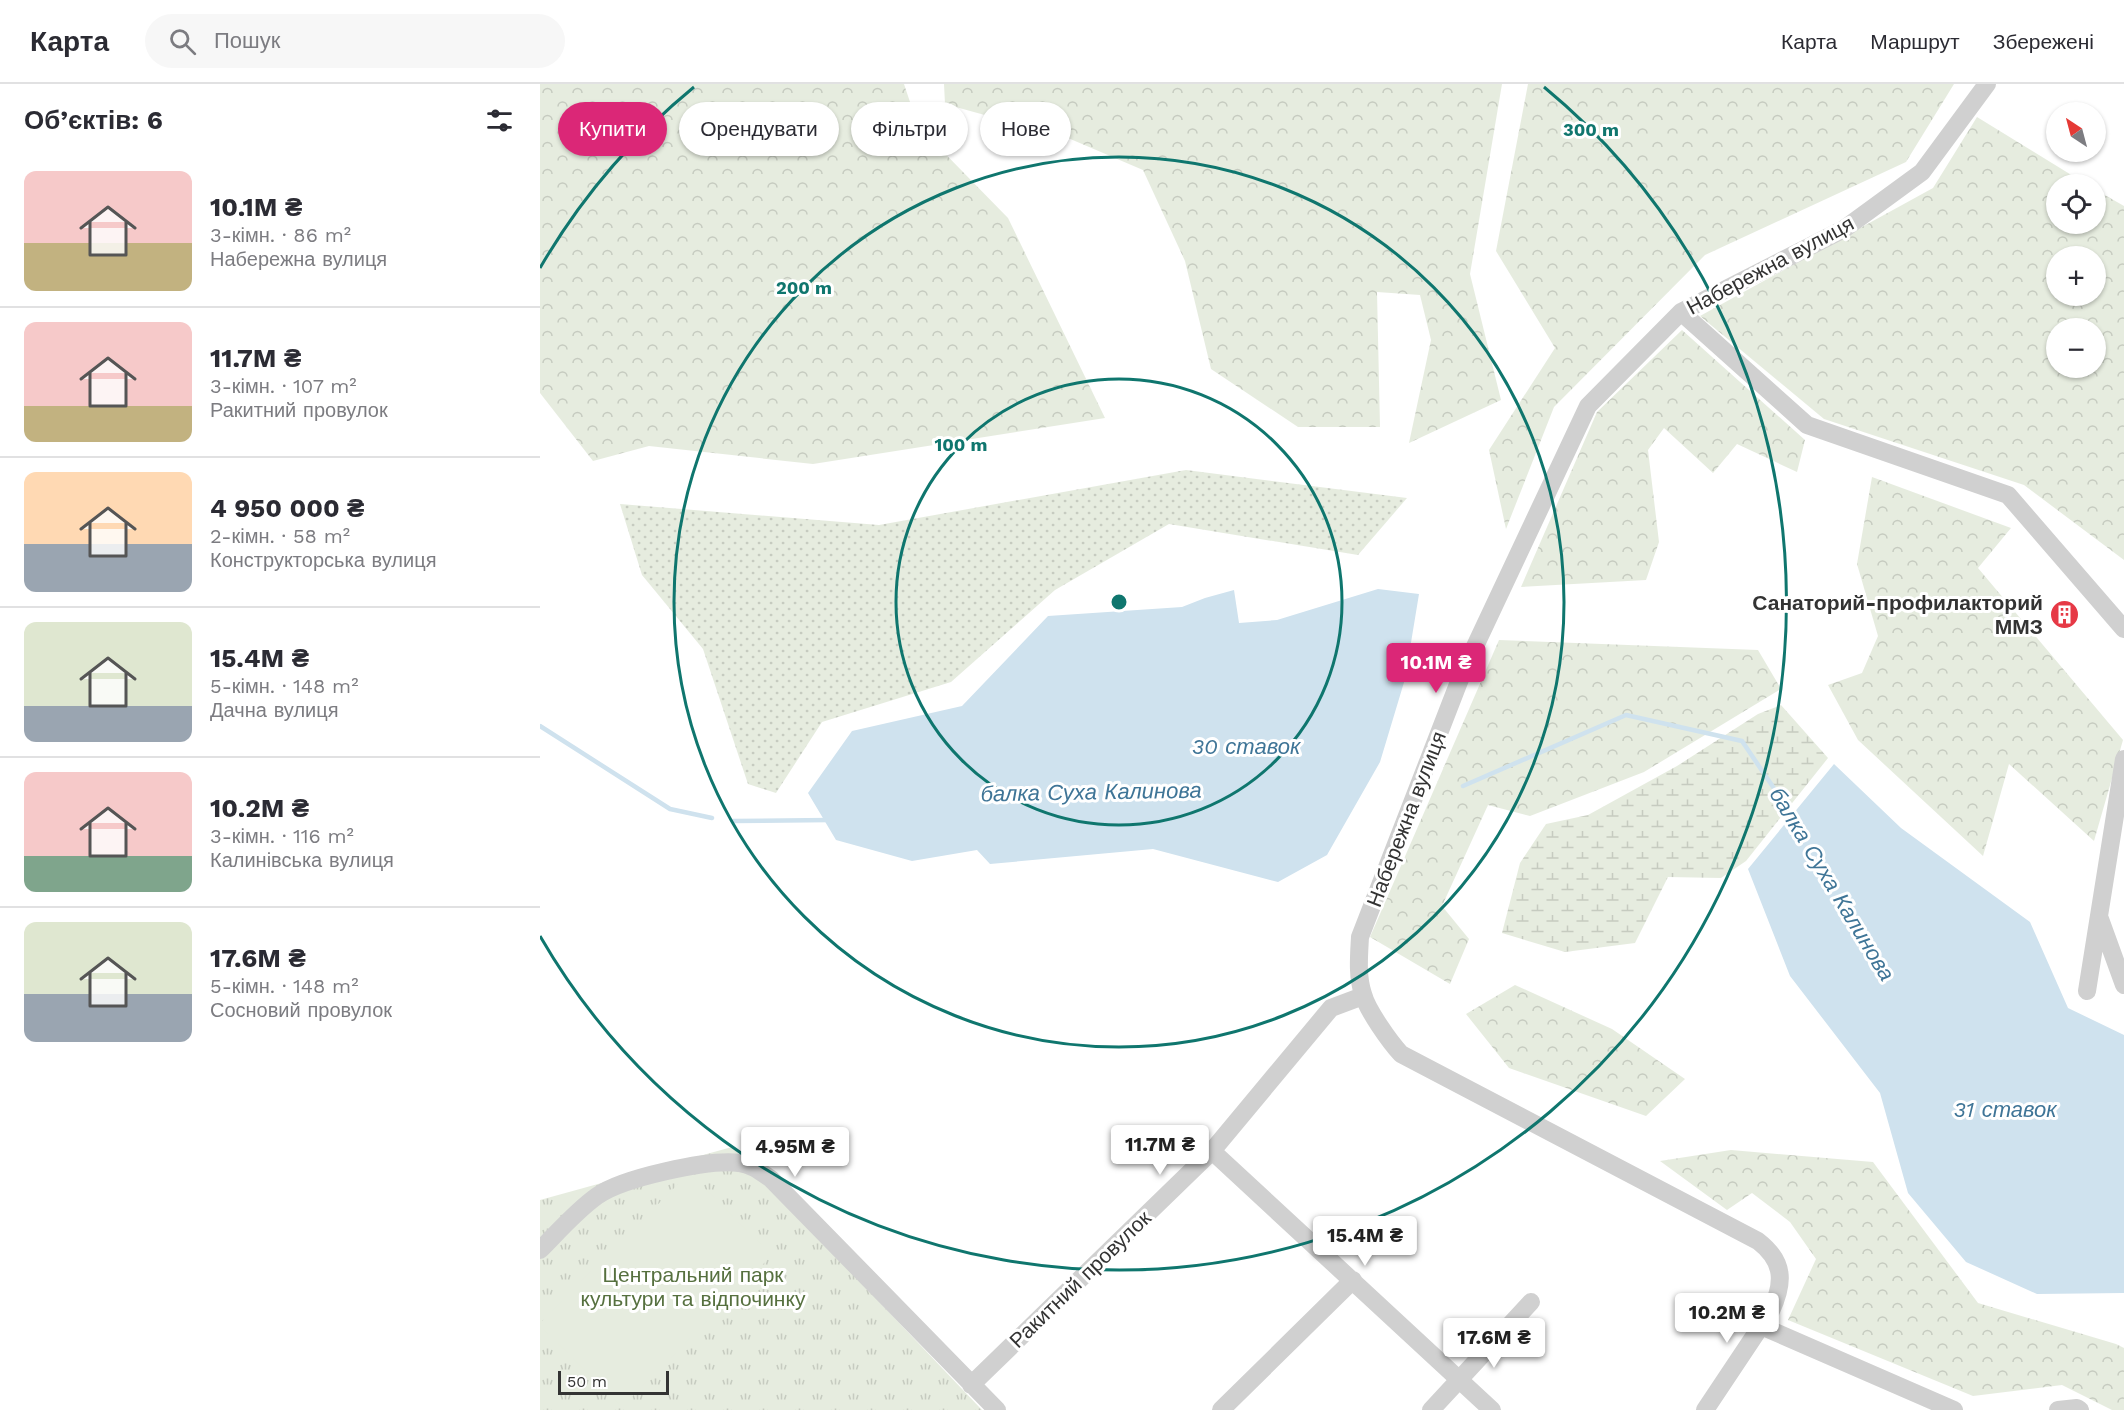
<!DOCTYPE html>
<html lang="uk">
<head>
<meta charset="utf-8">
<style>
  :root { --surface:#fff; --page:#f7f7f7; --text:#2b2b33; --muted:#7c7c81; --line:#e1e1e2; --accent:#db2777 }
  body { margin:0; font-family:"Work Sans",sans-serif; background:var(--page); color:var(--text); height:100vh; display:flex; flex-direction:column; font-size:22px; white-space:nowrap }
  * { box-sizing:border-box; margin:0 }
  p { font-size:20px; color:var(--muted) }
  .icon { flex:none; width:33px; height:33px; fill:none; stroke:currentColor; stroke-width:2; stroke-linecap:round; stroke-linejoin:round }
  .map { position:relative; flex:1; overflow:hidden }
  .details { display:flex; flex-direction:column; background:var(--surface); width:540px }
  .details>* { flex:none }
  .top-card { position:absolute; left:18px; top:18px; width:570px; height:54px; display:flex; gap:12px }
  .needle { width:39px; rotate:324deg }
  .tools { position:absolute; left:1506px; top:18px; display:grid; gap:12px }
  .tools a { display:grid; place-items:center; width:60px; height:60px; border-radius:50%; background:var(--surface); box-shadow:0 2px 4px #0004; font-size:30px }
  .scale { position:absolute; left:18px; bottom:15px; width:111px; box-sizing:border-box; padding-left:6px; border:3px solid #333; border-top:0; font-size:16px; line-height:21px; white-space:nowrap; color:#333; -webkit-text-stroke:4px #fff; paint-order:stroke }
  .price { position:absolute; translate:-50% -51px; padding:0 14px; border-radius:6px; background:#fff; color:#222; font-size:20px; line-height:39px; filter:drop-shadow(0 2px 3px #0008) }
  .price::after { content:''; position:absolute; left:50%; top:36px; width:18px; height:14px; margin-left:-9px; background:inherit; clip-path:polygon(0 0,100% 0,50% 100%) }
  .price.selected { background:var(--accent); color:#fff }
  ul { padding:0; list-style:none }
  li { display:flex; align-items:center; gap:18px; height:150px; padding:0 24px }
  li+li { border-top:2px solid var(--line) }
  li span { display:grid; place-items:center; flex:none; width:168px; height:120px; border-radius:12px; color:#555 }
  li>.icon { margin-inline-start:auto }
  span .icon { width:72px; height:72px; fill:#fffc; stroke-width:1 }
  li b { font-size:26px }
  h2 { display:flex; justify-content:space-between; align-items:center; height:72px; padding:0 24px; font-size:26px }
  .pill { padding:0 21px; border-radius:27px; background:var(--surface); box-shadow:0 2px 4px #0004; font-size:21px; line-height:54px }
  .pill.selected { background:var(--accent); color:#fff }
  header { display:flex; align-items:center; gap:36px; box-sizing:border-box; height:84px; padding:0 30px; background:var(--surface); border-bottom:2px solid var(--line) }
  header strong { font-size:28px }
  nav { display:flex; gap:33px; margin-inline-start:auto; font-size:21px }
  .search { width:420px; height:54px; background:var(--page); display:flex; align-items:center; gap:15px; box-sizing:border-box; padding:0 21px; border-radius:33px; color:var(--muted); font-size:22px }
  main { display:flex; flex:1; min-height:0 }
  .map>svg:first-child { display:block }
  .grass { fill:url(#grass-dots) }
  .forest { fill:url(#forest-crowns); fill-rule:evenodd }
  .wetland { fill:url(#wetland-marsh) }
  .park { fill:url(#park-tufts) }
  .pitch { fill:#e6ecdf }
  .water { fill:#cfe2ee }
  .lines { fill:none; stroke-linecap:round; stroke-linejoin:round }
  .stream { stroke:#cfe2ee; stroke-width:4.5 }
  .minor { stroke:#d0d0d0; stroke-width:18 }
  .ring { fill:none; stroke:#0f766e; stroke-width:3 }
  .labels { text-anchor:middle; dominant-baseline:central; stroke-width:6; stroke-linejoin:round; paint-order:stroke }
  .street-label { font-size:21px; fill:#333; stroke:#fff }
  .poi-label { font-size:21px; font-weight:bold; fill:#333; stroke:#fff; text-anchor:end }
  .park-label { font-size:21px; fill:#56703f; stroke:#fff }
  .water-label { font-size:22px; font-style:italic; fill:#3f7597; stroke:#fff }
  .centre { fill:#0f766e; stroke:#fff; stroke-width:3 }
  .ring-label { font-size:18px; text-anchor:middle; font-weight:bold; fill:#0f766e; stroke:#fff; stroke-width:6; stroke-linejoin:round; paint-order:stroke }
</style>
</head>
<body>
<header>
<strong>Карта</strong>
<div class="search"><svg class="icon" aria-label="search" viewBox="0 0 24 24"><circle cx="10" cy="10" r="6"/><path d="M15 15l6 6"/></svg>Пошук</div>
<nav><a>Карта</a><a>Маршрут</a><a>Збережені</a></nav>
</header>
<main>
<section class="details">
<h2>Об’єктів: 6<svg class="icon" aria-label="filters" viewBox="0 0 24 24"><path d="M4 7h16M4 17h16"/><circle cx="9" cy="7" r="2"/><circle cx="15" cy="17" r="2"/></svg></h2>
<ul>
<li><span style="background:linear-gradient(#f6c9c9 60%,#c2b280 0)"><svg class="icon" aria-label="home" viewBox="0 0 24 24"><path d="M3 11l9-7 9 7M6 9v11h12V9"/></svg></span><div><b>10.1M ₴</b><p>3-кімн. · 86 m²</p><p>Набережна вулиця</p></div></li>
<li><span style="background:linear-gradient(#f6c9c9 70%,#c2b280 0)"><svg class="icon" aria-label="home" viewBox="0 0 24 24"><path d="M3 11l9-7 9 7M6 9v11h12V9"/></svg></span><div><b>11.7M ₴</b><p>3-кімн. · 107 m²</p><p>Ракитний провулок</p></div></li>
<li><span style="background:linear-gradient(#ffd9b3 60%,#9aa5b1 0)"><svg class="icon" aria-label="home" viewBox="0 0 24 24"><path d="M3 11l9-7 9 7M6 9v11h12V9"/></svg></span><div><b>4 950 000 ₴</b><p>2-кімн. · 58 m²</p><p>Конструкторська вулиця</p></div></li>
<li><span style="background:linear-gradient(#dfe7d0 70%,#9aa5b1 0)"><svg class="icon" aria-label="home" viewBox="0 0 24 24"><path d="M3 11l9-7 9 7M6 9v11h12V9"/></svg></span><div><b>15.4M ₴</b><p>5-кімн. · 148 m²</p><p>Дачна вулиця</p></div></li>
<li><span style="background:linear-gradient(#f6c9c9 70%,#7fa58c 0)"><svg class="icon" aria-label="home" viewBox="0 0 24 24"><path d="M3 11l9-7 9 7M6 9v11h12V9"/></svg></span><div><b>10.2M ₴</b><p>3-кімн. · 116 m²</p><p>Калинівська вулиця</p></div></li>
<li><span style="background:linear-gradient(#dfe7d0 60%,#9aa5b1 0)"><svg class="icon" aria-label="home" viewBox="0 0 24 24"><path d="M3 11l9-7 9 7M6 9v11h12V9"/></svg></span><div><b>17.6M ₴</b><p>5-кімн. · 148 m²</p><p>Сосновий провулок</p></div></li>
</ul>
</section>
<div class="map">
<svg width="1584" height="1326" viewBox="0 0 1584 1326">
  <defs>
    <pattern id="grass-dots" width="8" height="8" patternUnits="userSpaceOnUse" patternTransform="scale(1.5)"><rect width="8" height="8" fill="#e6ecdf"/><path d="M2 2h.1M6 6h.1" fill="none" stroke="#c6cbc0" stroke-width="1.8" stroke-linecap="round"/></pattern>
    <pattern id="forest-crowns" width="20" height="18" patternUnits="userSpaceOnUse" patternTransform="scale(1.5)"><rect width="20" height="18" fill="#e6ecdf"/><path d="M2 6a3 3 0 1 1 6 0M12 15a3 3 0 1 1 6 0" fill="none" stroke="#c6cbc0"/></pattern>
    <pattern id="wetland-marsh" width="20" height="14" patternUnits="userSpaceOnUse" patternTransform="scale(1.5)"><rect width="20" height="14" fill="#e6ecdf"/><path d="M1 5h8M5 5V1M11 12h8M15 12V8" fill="none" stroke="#c6cbc0"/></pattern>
    <pattern id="park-tufts" width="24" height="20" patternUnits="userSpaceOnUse" patternTransform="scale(1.5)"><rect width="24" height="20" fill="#e6ecdf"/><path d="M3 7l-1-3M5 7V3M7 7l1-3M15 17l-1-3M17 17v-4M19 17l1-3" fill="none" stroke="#c6cbc0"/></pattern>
  </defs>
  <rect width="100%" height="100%" fill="#fff"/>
  <path class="grass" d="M646,386l221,28 -49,57 -189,-31 -114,66 -104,92 -129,40 -46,71 -28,-9 -45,-135 -61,-74 -22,-71 259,21z"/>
  <path class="forest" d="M0,0h364l14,42 90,92 97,200 -292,46 -164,-18 -56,15 -53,-68z
    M404,0h558l-32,190 31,126 -92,43 22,-103 -11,-45 -43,-3 3,135h-82l-87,-58 -26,-108 -42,-91 -75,-32 -123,-34z
    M988,0h426l-48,78 -201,93 -151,152 -48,122 -17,-79 66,-102 -59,-97z
    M1437,33l109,67h-30v40h40v-34l28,16v354l-100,-75 -200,-66 -124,-103 233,-128zM1516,172h40v40h-40zM1516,244h40v40h-40z
    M1142,246l123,110 -8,32 -60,-28 -24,29 -49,-45 -16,22 11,92 -13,38 -125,7 76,-175z
    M1332,393l139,51 -33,40 145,172 -29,101 -85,-77 -26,92 -125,-116 -30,-55 34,-12 16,-37 -21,-72z
    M959,556l259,10 23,39 -137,83 -114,44 -42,-11 -46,101 27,33 -19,45 -80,-47z
    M975,901l97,44 73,50 -39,37 -137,-48 -43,-54z
    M1191,1066l142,12 105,141 138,41 8,4v62h-12l-50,-25 -89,11 -185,-76 28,-61 -26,-37 -38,-29 -25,17 -67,-49z"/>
  <path class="wetland" d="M1241,621l47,53 -82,103 -25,17 -53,-1 -33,66 -70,9 -63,-19 18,-70 26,-39 42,-9 89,-49 81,-52z"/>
  <path class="park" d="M192,1063l250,263h-442v-210z"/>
  <path class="pitch" d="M149,1089l83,82 -150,152 -82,-81v-3z"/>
  <path class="water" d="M838,505l41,5 -14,85 -25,83 -53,93 -49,27 -125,-33 -163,15 -13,-14 -65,11 -76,-21 -28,-47 44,-62 110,-25 86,-90 134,-9 23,-9 29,-8 5,33 38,-3z
    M1294,680l67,64 129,94 38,86 56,27v258l-87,1 -71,-32 -58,-69 -28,-100 -90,-117 -42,-107z"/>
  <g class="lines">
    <path class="stream" d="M0,642l130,83 42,9
      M923,702l163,-71 116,26 52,77
      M193,737l97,-1"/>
    <path class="minor" d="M1141,228l126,113 201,70 116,134
      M1560,835l24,66
      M1547,907l37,-232
      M672,1067l280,259
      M0,1166c18,-18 36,-39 57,-54 25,-18 111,-37 142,-33 12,1 22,9 32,16l226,231
      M1221,1242l193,84
      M431,1301l241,-234 119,-143 32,-12
      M681,1326l132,-130
      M891,1326l100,-108
      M1165,1326l66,-99c13,-28 14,-49 -13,-70l-357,-187c-11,-12 -34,-44 -38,-60 -6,-18 -4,-38 -3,-57l102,-263 126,-268 93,-94 163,-83 78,-57 65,-88
      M1518,1326l19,-2 3,2"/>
  </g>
  <g class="ring">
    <circle cx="579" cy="518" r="223"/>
    <circle cx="579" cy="518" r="445"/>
    <path d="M0 184A668 668 0 0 1 154 3M1004 3A668 668 0 1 1 0 852"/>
  </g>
  <defs>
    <symbol id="building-disc" viewBox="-11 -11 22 22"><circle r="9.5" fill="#e63946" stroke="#fff"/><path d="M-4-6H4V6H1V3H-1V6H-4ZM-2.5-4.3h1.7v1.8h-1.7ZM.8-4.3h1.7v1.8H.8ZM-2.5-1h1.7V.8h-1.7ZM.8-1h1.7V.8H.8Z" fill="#fff"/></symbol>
  </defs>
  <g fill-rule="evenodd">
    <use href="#building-disc" x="1508" y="514" width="33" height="33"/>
  </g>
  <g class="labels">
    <g class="street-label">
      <text transform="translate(1230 181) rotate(-28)">Набережна вулиця</text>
      <text transform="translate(866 735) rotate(-69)">Набережна вулиця</text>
      <text transform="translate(540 1195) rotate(-44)">Ракитний провулок</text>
    </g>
    <g class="poi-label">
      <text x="1503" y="518">Санаторий-профилакторий<tspan x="1503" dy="24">ММЗ</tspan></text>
    </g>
    <g class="park-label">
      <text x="153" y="1190">Центральний парк<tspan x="153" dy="24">культури та відпочинку</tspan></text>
    </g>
    <g class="water-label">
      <text x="706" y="662">30 ставок</text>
      <text transform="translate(551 708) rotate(-1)">балка Суха Калинова</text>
      <text transform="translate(1292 800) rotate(59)">балка Суха Калинова</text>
      <text x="1465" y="1025">31 ставок</text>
    </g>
  </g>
  <circle cx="579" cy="518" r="9" class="centre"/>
  <g class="ring-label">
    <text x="1051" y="52">300 m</text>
    <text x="264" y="210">200 m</text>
    <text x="421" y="367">100 m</text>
  </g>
</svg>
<div class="tools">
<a><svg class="needle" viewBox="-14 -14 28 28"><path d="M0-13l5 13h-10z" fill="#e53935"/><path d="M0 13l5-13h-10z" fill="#7c7c81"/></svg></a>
<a><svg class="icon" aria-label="locate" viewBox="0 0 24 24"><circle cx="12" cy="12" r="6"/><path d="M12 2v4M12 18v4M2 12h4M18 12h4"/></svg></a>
<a>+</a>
<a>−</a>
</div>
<div class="scale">50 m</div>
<b class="price selected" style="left:896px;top:610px">10.1M ₴</b>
<b class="price" style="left:620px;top:1092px">11.7M ₴</b>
<b class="price" style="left:255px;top:1094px">4.95M ₴</b>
<b class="price" style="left:825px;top:1183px">15.4M ₴</b>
<b class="price" style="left:1187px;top:1260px">10.2M ₴</b>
<b class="price" style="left:954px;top:1285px">17.6M ₴</b>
<div class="top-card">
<a class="pill selected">Купити</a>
<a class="pill">Орендувати</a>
<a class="pill">Фільтри</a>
<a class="pill">Нове</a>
</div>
</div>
</main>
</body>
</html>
